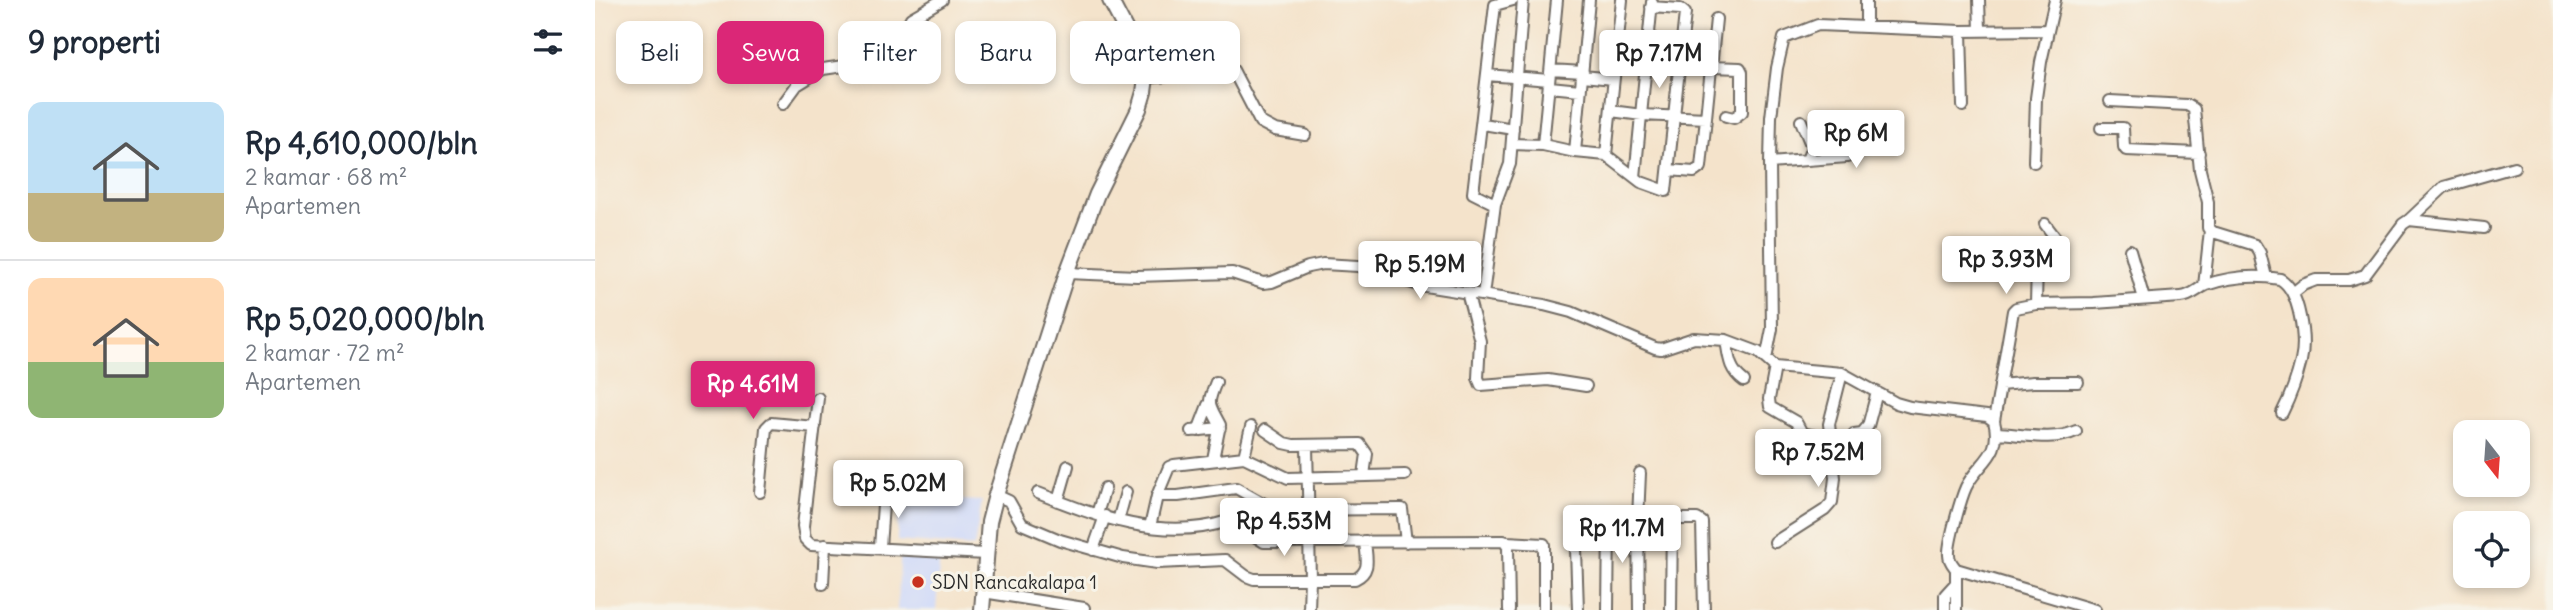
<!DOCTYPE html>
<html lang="id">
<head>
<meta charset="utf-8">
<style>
  :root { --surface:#fff; --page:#f2f2f3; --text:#1f2937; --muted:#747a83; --line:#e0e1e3; --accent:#db2777 }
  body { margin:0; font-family:Delius,sans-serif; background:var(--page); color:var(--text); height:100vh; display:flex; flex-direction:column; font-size:26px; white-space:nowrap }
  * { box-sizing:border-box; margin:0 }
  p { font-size:23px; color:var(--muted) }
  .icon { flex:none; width:38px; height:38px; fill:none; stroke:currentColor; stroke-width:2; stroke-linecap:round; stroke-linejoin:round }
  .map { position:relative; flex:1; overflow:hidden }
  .panel { display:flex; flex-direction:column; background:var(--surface); width:595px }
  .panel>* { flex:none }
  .hud { position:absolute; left:21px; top:21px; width:665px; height:63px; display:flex; gap:14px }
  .needle { width:46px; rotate:163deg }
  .tools { position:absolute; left:1858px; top:420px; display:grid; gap:14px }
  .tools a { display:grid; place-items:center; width:77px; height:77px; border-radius:14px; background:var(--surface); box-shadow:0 4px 10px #0003; font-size:35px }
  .price { position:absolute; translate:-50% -60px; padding:0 16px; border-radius:7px; background:#fff; color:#222; font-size:23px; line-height:46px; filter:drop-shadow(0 2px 4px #0008) }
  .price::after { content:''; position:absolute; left:50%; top:42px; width:21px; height:16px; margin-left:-10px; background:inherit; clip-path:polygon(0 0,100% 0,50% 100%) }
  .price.selected { background:var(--accent); color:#fff }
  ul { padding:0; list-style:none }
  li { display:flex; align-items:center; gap:21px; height:175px; padding:0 28px }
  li+li { border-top:2px solid var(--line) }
  li span { display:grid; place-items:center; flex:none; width:196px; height:140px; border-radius:14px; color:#555 }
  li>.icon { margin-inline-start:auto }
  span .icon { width:84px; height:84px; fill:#fffc; stroke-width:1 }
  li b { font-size:30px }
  h2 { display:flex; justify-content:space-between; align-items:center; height:84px; padding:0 28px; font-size:30px }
  .pill { padding:0 24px; border-radius:14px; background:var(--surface); box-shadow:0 4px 10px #0003; font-size:24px; line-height:63px }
  .pill.selected { background:var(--accent); color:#fff }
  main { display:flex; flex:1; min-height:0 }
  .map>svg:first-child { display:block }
  .built { fill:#d0daf9 }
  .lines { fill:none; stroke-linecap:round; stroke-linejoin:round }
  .minor-casing { stroke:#716b63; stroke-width:14 }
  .major-casing { stroke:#716b63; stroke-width:18 }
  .minor { stroke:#fff; stroke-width:10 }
  .major { stroke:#fff; stroke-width:14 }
  .poi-dot { fill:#c8321e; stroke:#f7f3e8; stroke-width:2.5 }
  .labels { text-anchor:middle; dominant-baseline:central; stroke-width:6; stroke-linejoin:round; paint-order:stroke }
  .poi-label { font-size:19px; fill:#2b2b2b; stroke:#f7f3e8; text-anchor:start }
</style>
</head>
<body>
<main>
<section class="panel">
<h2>9 properti<svg class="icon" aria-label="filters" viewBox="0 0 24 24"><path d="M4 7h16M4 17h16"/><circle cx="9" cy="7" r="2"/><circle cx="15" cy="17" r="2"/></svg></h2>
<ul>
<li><span style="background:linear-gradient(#bfe0f5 65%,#c2b280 0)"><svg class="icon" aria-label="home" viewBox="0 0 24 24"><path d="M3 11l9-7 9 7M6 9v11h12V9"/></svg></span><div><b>Rp 4,610,000/bln</b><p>2 kamar · 68 m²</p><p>Apartemen</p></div></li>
<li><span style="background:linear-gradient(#ffd9b3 60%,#8fb573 0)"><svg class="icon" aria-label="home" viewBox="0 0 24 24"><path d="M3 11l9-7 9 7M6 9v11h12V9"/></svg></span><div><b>Rp 5,020,000/bln</b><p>2 kamar · 72 m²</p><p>Apartemen</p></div></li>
</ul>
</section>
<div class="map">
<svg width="1958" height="610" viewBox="0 0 1958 610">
  <rect width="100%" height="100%" fill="#f7f3e8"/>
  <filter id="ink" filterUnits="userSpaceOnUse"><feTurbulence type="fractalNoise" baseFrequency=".0143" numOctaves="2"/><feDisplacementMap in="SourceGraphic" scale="14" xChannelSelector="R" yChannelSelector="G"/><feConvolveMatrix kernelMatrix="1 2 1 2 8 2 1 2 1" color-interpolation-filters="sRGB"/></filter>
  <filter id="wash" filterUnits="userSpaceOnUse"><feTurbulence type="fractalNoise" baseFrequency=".00686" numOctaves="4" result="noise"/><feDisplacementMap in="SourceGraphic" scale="28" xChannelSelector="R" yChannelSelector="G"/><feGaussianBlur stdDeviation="1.57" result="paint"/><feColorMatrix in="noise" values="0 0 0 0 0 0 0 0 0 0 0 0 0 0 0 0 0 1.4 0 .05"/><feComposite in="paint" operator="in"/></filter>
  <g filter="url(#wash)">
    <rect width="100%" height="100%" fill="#f4e3cb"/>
    <path class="built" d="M304,497l83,4 -8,46 -77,-6z
      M306,550l39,4 -4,56h-39z"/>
  </g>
  <g filter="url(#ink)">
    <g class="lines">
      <defs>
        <path id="minor" d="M1271,0v27
          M1384,0l1,30
          M1366,31l2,75
          M1022,42l95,11
          M1116,67l29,1 2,4v40l-8,6 -8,-2
          M956,70l32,2
          M892,75l62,5
          M988,76l30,3
          M551,78l87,-8 27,52 15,8 30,5
          M955,87l30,3
          M1515,101l77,4 7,4 6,61 8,32v26l5,4 42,13 5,8 6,24
          M188,104l14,-19 26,-16 48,-7 16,-6 9,-8 15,-30 31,-18
          M1016,111l31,4 64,3
          M888,124l30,5
          M1506,128h22l1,19 2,3 73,3
          M917,144l31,1 32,7 31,3 35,27 25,9 19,-178 -5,-4 -29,-2
          M948,145l14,-145
          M980,152l14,-152
          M1011,155l16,-155
          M1212,160l40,-3 -11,-28 22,-11
          M1439,162l2,-64 5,-36 14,-62
          M1175,163l37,-3 5,-13 -11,-26
          M1074,170l25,2 7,-5 15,-148
          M1040,177l17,-175
          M900,204l-22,-11 22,-188 18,-5
          M1814,220l35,-33 70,-20
          M1535,250l14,49
          M472,273l70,3 95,-3 31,10 9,-1 36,-15 15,-3 35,2 61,19 125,20 27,7 84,36 6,1 33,-11 32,2 32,12 17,15 67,6 54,30 14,4 77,9 7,5
          M1609,286l6,-56
          M872,292l13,49 -2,37 3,7 67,-5 38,6
          M1698,293l10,-8 13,-5h33l16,-5 38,-51 6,-4 75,8
          M888,295l12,-91 15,-40 13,-164
          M1441,304l1,-41c7,-7 17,-3 21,-12l-3,-14 -10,-13
          M1131,340c3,18 3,30 18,41
          M1171,359l6,-30 -2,-166 1,-46 6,-49 7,-30 34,-13 143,6 86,-1
          M1180,367l-6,32 1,8 26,15 6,11 28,6
          M1405,385l33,-3h45
          M223,398l-15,128 2,13 6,6 175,9
          M670,430l19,13 9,2 67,-1 7,10 -3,21
          M596,431l29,-3
          M603,431l10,-26
          M1402,433c25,1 56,9 79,-2
          M1259,434l8,-1 6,-7 9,-34
          M712,446l3,132 -1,32
          M649,457l7,-30
          M618,459l7,-34c-11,-22 -14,-19 -4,-43
          M165,492l6,-64 5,-5 44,4
          M443,493c60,24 125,49 190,28l5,1 31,20 240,-1 4,6 1,63
          M401,495l13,6 13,23 38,16 63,18 34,5 68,-3 21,16 8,3h101c17,-8 11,-22 10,-38
          M562,496h21l58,-8 39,22 127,-1 4,33
          M463,501l10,-35
          M502,514l8,-26
          M523,521l8,-29
          M555,527l7,-31 12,-29 5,-2 70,-8 44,21 117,-3
          M912,542l37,2v66
          M1180,542l50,-32 7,-8 3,-24 -6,-54 13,-51
          M285,547l4,-56
          M981,549l2,61
          M498,550l12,-34
          M1361,569v41
          M228,584l2,-39
          M388,592l101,16
          M1013,610l1,-86 8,-5h80l5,3 2,88
          M1044,610l-1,-91 2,-46
          M1076,610l1,-91
          M1350,610v-15l10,-11
          M1500,610l-139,-41c-3,-4 -7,-8 -7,-14 -1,-12 12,-57 17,-68 13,-26 37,-31 28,-66l19,-110 3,-3 20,-4 58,-1 87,-6c11,-1 16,-8 25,-12 23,-8 50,-10 74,-6 20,11 26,61 21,82 -4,17 -11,36 -19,52"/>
        <path id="major" d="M387,610l7,-88 7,-27 71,-222 30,-79 42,-85 5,-17 2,-14 -6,-21 -30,-57"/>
      </defs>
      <use href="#minor" class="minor-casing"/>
      <use href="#major" class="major-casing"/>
      <use href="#minor" class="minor"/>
      <use href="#major" class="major"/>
    </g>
  </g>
  <circle class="poi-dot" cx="323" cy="582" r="7"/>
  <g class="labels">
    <g class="poi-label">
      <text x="337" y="582">SDN Rancakalapa 1</text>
    </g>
  </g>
</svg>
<div class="tools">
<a><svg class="needle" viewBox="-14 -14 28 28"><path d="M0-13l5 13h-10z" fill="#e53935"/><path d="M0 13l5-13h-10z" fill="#747a83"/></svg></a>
<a><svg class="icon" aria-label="locate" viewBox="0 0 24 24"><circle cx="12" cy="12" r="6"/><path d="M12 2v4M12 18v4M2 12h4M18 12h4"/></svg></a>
</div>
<b class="price" style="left:1064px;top:90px">Rp 7.17M</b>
<b class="price" style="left:1261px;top:170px">Rp 6M</b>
<b class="price" style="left:1411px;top:296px">Rp 3.93M</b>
<b class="price" style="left:825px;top:301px">Rp 5.19M</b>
<b class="price selected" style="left:158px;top:421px">Rp 4.61M</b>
<b class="price" style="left:1223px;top:489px">Rp 7.52M</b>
<b class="price" style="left:303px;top:520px">Rp 5.02M</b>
<b class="price" style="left:689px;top:558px">Rp 4.53M</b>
<b class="price" style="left:1027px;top:565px">Rp 11.7M</b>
<div class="hud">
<a class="pill">Beli</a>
<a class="pill selected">Sewa</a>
<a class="pill">Filter</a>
<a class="pill">Baru</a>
<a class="pill">Apartemen</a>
</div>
</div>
</main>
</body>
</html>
